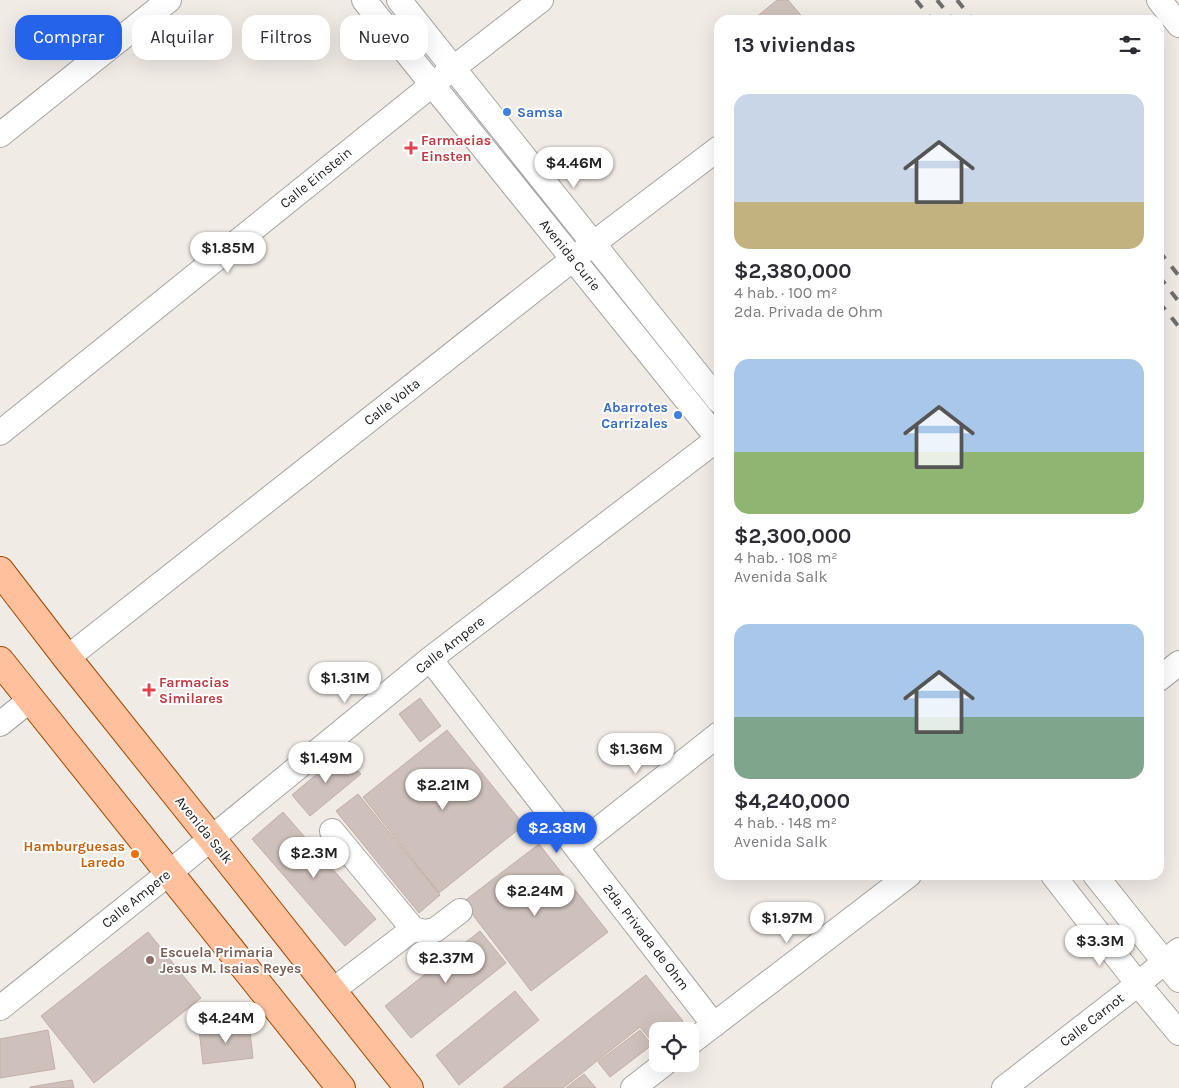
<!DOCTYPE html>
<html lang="es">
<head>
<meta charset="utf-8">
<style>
  :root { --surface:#fff; --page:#f7f7f7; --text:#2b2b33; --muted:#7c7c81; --accent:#2563eb }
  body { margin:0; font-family:Karla,sans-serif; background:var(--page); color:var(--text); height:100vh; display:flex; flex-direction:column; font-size:19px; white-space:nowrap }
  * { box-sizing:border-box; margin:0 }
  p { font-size:16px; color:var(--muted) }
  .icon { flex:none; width:28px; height:28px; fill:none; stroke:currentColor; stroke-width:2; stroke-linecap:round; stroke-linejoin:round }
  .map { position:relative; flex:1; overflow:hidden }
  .side { position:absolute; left:714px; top:15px; width:450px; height:865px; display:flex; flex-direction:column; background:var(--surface); border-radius:15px; box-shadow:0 5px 20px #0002 }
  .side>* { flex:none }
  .hud { position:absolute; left:15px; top:15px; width:475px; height:45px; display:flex; gap:10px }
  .fabs { position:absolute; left:649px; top:1022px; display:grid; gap:10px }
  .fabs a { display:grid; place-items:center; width:50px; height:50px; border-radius:10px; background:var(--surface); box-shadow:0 5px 20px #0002; font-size:25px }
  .price { position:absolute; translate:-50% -42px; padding:0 11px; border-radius:18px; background:#fff; color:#222; font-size:16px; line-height:32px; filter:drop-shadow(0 1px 2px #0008) }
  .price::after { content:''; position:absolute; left:50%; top:30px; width:15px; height:11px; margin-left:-8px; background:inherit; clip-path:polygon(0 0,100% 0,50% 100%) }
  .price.on { background:var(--accent); color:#fff }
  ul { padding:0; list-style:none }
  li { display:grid; align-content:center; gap:10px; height:265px; padding:0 20px }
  li span { display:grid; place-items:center; height:155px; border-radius:15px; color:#555 }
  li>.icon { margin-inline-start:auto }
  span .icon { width:90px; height:90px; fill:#fffc; stroke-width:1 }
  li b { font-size:21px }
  h2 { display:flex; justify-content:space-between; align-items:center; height:60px; padding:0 20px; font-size:21px }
  .chip { padding:0 18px; border-radius:15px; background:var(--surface); box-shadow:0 5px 20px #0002; font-size:18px; line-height:45px }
  .chip.on { background:var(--accent); color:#fff }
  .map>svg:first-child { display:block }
  .building { fill:#cec0bb; stroke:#c4ada7 }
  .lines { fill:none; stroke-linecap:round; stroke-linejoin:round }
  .minor-casing { stroke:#a4a4a4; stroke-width:26 }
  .major-casing { stroke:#9c4800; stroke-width:30 }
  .minor { stroke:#fff; stroke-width:24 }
  .major { stroke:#ffc09d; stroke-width:28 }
  .rail { stroke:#6e6e6e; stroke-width:4; stroke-dasharray:10 10; stroke-linecap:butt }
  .shop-dot { fill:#3f7fe0; stroke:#fff; stroke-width:2 }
  .health-dot { fill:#e0444e; stroke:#fff; stroke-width:2 }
  .food-dot { fill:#e8710a; stroke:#fff; stroke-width:2 }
  .education-dot { fill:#8d6e63; stroke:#fff; stroke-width:2 }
  .labels { text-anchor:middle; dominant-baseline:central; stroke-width:4; stroke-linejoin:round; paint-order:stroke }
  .shop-label { font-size:14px; font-weight:bold; fill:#366cbe; stroke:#fff; text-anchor:start }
  .health-label { font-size:14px; font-weight:bold; fill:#be3a42; stroke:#fff; text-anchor:start }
  .street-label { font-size:14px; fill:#202020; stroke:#fff }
  .food-label { font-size:14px; font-weight:bold; fill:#c56008; stroke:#fff; text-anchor:end }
  .education-label { font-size:14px; font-weight:bold; fill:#785e54; stroke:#fff; text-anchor:start }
</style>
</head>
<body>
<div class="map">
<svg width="1179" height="1088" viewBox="0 0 1179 1088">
  <rect width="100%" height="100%" fill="#f1ebe6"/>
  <path class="building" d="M777,0h11l17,20h-48l-2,-2z
    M420,698l21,28 -21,16 -21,-28z
    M447,730l77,95 -85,68 -76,-96z
    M342,753l19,21 -51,42 -18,-21z
    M358,794l82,101 -21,18 -83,-102z
    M283,812l93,107 -31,27 -93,-107z
    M539,844l69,88 -77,59 -68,-89z
    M480,931l26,32 -95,75 -26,-32z
    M148,932l53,66 -107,85 -53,-67z
    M646,975l37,46 -12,10h-13v11l-4,2 -14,-17 -77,61h-60z
    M515,991l24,29 -80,65 -23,-30z
    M249,1023l4,35 -50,6 -4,-35z
    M48,1030l7,39 -55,9v-39z
    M640,1030l12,15 -42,32 -12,-15z
    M584,1074l12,14h-30z
    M72,1080l2,8h-44v-1z"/>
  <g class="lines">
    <defs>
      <path id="minor" d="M364,0l355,440
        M399,0l320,401
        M1159,0l20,25
        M0,135l169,-135
        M0,433l433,-349 108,-84
        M67,658l506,-399 146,-111
        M430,659l284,366
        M1159,679l20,-16
        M0,724l30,-24
        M332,831l81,98 12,3 10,-2 25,-19
        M576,847l143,-113
        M1053,875l85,109 41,49
        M1095,875l84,105
        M332,991l81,-62
        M0,1008l169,-135 261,-214 289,-221
        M690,1043l219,-168
        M633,1088l31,-24
        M1004,1088l134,-104 41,-34"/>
      <path id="major" d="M0,571l67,87 144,180 198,250
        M0,661l341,427"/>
    </defs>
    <use href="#minor" class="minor-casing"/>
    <use href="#major" class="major-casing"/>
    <use href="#minor" class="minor"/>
    <use href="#major" class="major"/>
    <path class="rail" d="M916,0l16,20
      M937,0l16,20
      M957,0l16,20
      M1159,251l20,25
      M1159,276l20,26
      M1159,302l20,25"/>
  </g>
  <g class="shop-dot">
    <circle cx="507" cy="112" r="5"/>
    <circle cx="678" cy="415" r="5"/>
  </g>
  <g class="health-dot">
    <path d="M408.5 140.5h5v5h5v5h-5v5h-5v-5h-5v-5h5z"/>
    <path d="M146.5 682.5h5v5h5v5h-5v5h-5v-5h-5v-5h5z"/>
  </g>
  <circle class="food-dot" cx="135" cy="854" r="5"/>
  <circle class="education-dot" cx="150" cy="960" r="5"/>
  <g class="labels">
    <g class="shop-label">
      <text x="517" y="112">Samsa</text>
      <text x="668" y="407" text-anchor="end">Abarrotes<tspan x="668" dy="16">Carrizales</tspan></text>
    </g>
    <g class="health-label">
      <text x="421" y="140">Farmacias<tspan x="421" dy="16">Einsten</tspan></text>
      <text x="159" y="682">Farmacias<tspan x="159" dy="16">Similares</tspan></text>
    </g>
    <g class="street-label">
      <text transform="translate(316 178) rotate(-39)">Calle Einstein</text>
      <text transform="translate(570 255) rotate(51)">Avenida Curie</text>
      <text transform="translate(392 402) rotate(-38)">Calle Volta</text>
      <text transform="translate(450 645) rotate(-38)">Calle Ampere</text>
      <text transform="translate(204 830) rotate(51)">Avenida Salk</text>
      <text transform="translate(136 899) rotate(-39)">Calle Ampere</text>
      <text transform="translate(646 937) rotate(52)">2da. Privada de Ohm</text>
      <text transform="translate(1092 1020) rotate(-38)">Calle Carnot</text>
    </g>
    <g class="food-label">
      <text x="125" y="846">Hamburguesas<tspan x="125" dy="16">Laredo</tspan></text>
    </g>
    <g class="education-label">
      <text x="160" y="952">Escuela Primaria<tspan x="160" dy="16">Jesus M. Isaias Reyes</tspan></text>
    </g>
  </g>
</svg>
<div class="fabs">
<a><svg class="icon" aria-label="locate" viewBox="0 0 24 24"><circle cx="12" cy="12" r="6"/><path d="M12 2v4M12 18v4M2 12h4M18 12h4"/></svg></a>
</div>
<b class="price" style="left:574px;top:189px">$4.46M</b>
<b class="price" style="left:228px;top:274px">$1.85M</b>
<b class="price" style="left:345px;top:704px">$1.31M</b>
<b class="price" style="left:636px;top:775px">$1.36M</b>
<b class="price" style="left:326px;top:784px">$1.49M</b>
<b class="price" style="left:443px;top:811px">$2.21M</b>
<b class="price on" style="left:557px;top:854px">$2.38M</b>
<b class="price" style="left:314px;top:879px">$2.3M</b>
<b class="price" style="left:535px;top:917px">$2.24M</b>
<b class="price" style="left:787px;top:944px">$1.97M</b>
<b class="price" style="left:1100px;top:967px">$3.3M</b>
<b class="price" style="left:446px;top:984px">$2.37M</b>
<b class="price" style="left:226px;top:1044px">$4.24M</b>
<div class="hud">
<a class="chip on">Comprar</a>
<a class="chip">Alquilar</a>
<a class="chip">Filtros</a>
<a class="chip">Nuevo</a>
</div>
<section class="side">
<h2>13 viviendas<svg class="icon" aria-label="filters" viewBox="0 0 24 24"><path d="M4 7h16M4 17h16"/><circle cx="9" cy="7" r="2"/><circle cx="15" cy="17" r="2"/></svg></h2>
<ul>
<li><span style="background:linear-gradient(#c9d6e8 70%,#c2b280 0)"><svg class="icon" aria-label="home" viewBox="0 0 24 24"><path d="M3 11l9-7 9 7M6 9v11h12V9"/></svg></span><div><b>$2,380,000</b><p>4 hab. · 100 m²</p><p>2da. Privada de Ohm</p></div></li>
<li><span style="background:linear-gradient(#a9c7e8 60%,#8fb573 0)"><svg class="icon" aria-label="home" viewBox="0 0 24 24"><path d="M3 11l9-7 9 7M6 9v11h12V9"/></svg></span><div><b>$2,300,000</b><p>4 hab. · 108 m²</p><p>Avenida Salk</p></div></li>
<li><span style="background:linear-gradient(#a9c7e8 60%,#7fa58c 0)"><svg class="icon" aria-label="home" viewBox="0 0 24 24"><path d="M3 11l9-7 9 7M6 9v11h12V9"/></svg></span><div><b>$4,240,000</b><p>4 hab. · 148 m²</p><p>Avenida Salk</p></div></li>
</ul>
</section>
</div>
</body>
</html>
